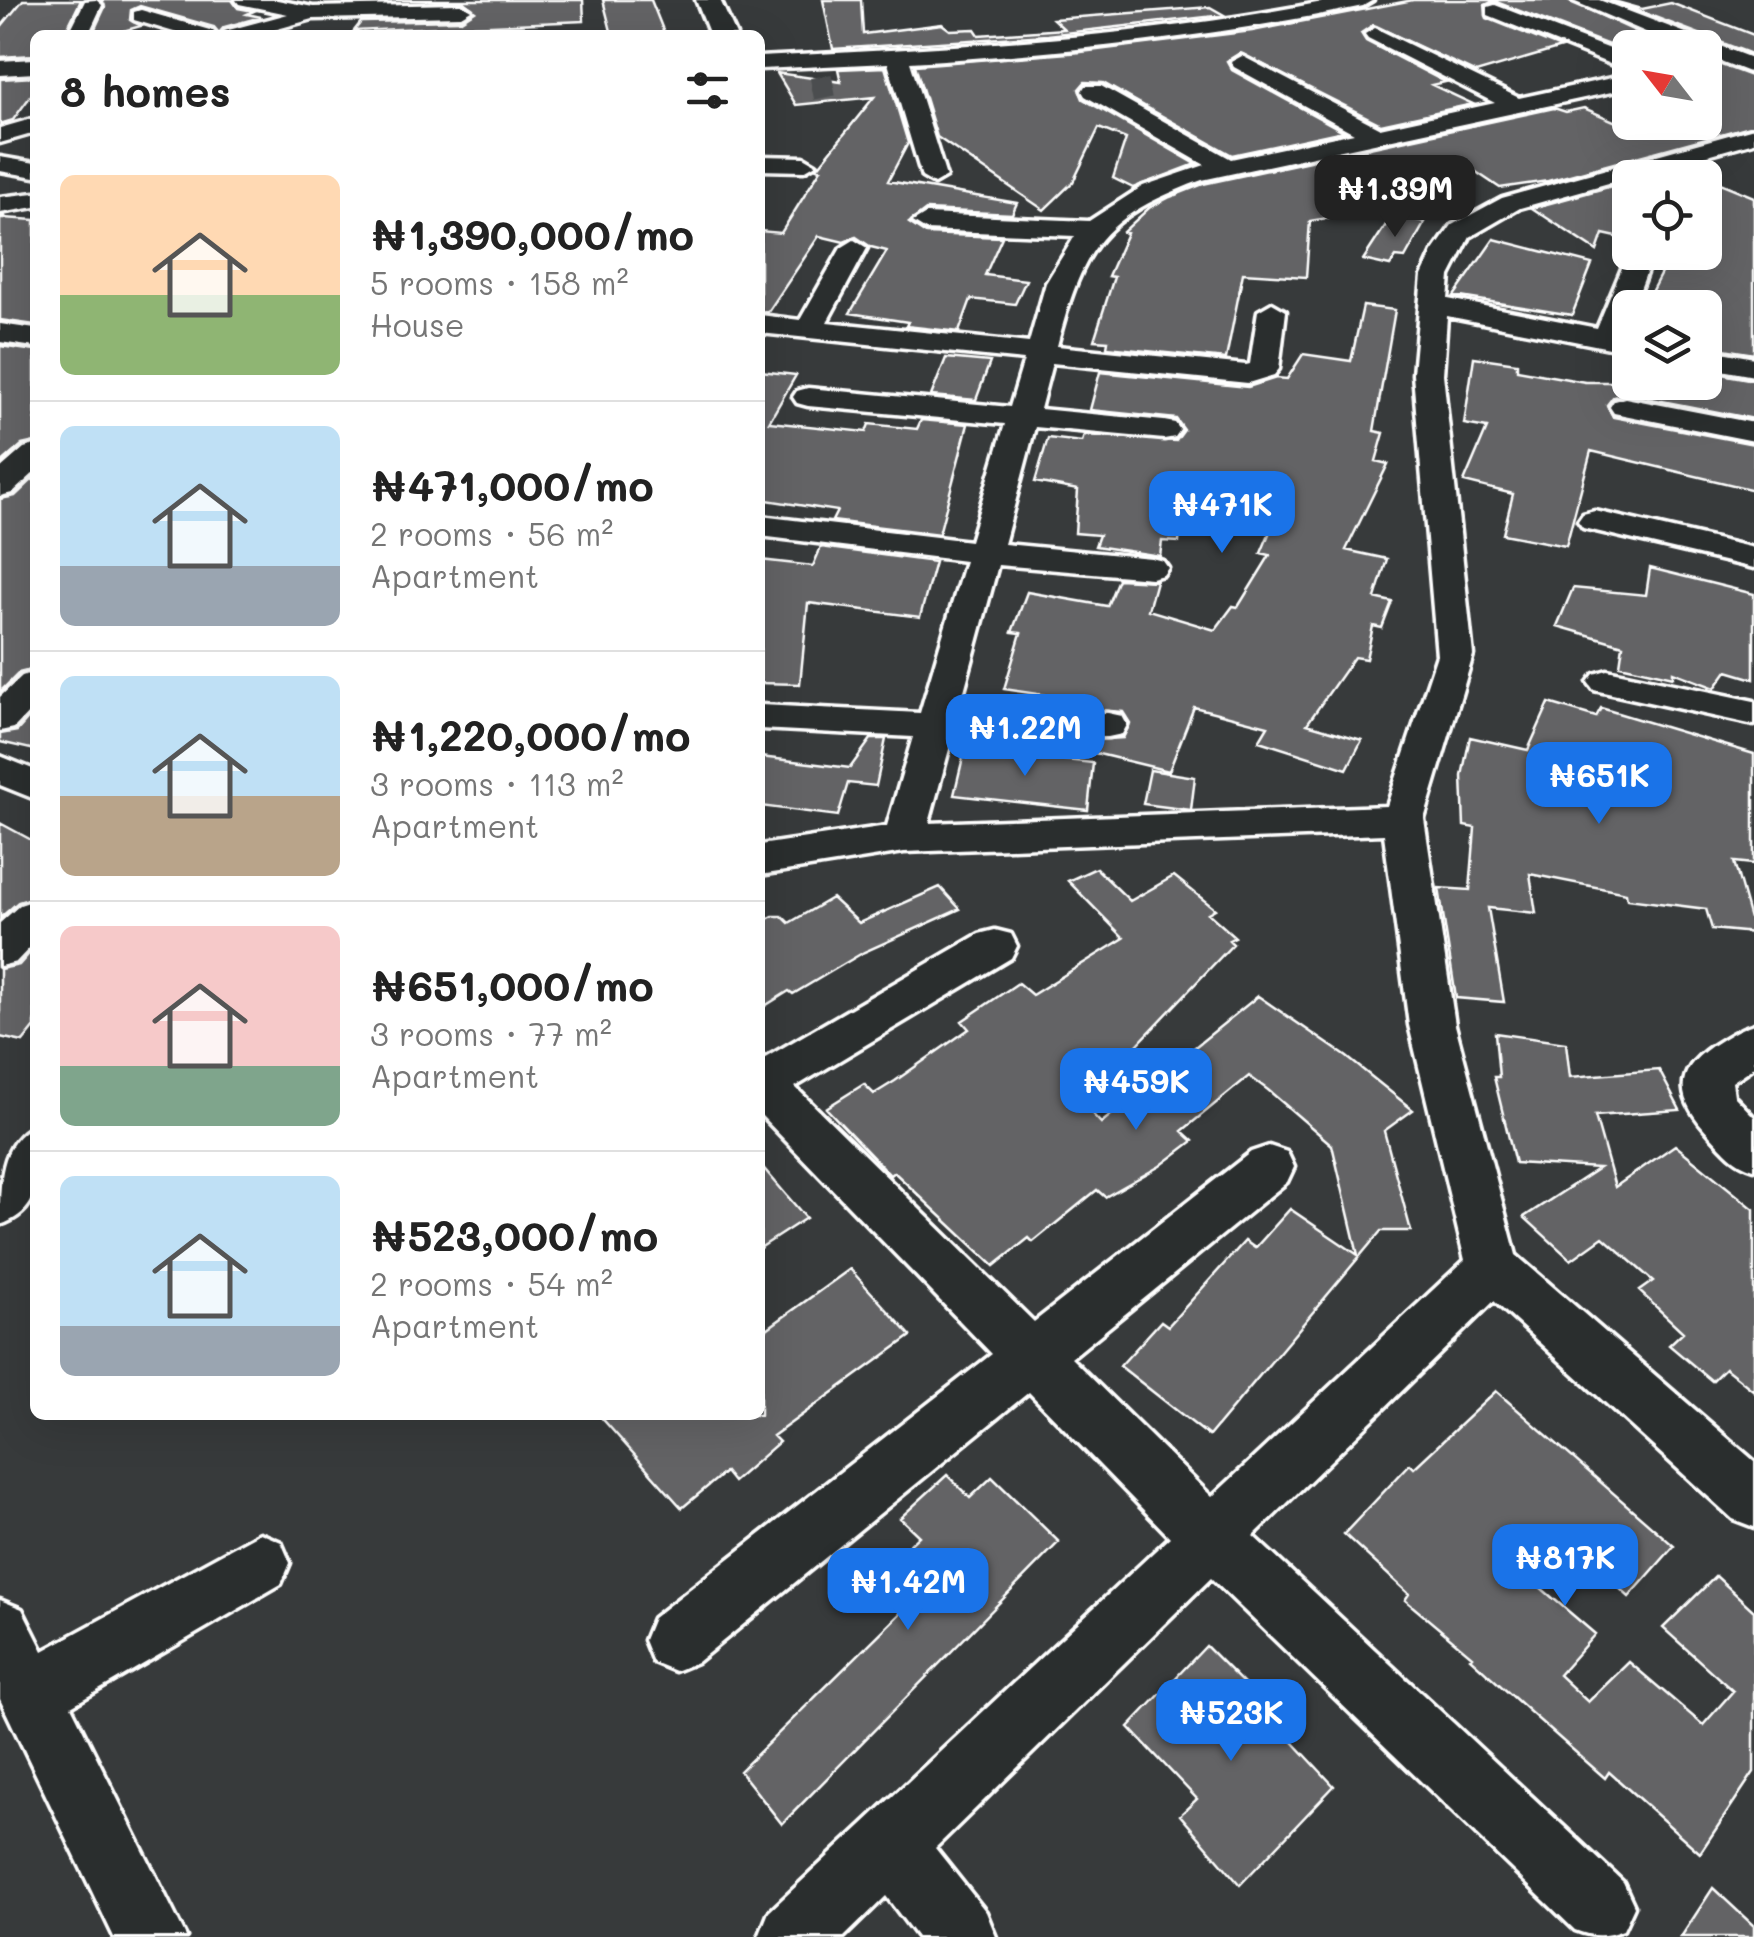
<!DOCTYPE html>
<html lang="en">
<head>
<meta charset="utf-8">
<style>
  :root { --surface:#fff; --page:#f2f2f2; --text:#222; --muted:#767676; --line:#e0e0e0; --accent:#1a73e8 }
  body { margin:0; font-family:Mali,sans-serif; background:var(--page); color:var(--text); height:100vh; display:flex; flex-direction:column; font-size:38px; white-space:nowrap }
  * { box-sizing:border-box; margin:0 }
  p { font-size:32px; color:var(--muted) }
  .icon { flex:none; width:55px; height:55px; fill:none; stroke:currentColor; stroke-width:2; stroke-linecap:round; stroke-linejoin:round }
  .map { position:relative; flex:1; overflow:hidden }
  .details { position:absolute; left:30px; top:30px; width:735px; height:1390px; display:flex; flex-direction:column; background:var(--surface); border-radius:15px; box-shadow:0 10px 40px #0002 }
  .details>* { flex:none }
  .needle { width:65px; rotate:301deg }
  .buttons { position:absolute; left:1612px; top:30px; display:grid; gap:20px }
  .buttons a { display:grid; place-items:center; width:110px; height:110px; border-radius:15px; background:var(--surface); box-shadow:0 10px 40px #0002; font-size:50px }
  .price { position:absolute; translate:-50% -85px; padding:0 22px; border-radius:20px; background:var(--accent); color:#fff; font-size:32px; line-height:65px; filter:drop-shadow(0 2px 5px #0008) }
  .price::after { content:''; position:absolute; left:50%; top:60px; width:30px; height:22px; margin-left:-15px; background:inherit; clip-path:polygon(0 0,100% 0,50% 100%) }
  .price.on { background:#222; color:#fff }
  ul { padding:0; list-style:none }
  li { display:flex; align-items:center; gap:30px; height:250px; padding:0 30px }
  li+li { border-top:2px solid var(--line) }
  li span { display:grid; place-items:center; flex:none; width:280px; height:200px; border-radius:15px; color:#555 }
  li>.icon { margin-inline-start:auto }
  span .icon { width:120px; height:120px; fill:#fffc; stroke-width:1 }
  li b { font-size:42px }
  h2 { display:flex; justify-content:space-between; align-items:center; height:120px; padding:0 30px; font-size:42px }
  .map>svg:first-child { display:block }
  .building { fill:#636465; stroke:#fff; stroke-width:2.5 }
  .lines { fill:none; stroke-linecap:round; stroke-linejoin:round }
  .minor-tunnel { stroke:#4b4e4f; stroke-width:22; stroke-dasharray:22 11; stroke-linecap:butt }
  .minor-casing { stroke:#fff; stroke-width:7 }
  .major-casing { stroke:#fff; stroke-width:7 }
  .minor { fill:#2a2d2e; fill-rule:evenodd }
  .major { fill:#2a2d2e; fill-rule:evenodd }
</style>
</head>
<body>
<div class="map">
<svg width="1754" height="1937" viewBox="0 0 1754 1937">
  <rect width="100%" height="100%" fill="#373a3b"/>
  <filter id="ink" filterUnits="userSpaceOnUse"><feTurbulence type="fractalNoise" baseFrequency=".01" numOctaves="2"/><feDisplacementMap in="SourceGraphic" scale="20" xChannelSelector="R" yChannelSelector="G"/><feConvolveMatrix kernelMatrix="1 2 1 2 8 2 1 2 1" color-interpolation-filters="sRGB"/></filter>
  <g filter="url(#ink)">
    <path class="building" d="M23,0h58l-17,35h-29v20l-35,2v-29z
      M102,0h130l6,8 16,3 -7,3 14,3 -37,10 -5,6 -5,-6 -74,-21 -9,4 -1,10 11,6 -32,9h-17l13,-28z
      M378,0h205l1,21 -230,10 7,-9 100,-2 14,-9 -14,-11z
      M603,0h48l14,35h-53z
      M823,0h38l2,34 79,-10 8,6 25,-1 4,6 85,-6 -11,-10 157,-12 14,8 -177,20 -214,14z
      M1413,0h155l104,48h-42l-3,4 -133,-51 -9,4 2,13 74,30 -85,25 -103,-48 -12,8 5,8 79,41 -13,3 41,19 -92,20 -141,-71 -13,8 5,9 111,61 -111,24 -129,-72 -18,-1 -6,7 4,10 113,65 -63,24 -20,-10 13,-39 -27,-11 -26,54 -29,28 -107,-73 -22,-72 166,-13 171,-21z
      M1610,0l32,9 29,-6 83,32v20z
      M1705,59l49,18v48l-206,56 -48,7 -24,-16 -19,23 -147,26 -4,56 -63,-4 -17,86 -119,-12 1,-6 -14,-1 20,-63 -6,-1 19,-43 -4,-1 26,-24 21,-11 33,-13 351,-76 12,4 18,-4 46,20 21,-6h54z
      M885,67l23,76 -20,38 129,22 -5,11 -86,-4 -17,13 17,11 76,3 -17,38 41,5 -11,24 -44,-5 -12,33 -53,-6 2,-4 -58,-9 37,-62 -16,-4 -15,-10 -12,5 -25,-6 -51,76 -8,-1v-80l21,2 40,-64 -4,-1 57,-71 -78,8 -19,-32 64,9 -3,-13z
      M35,77v13l-22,30 -13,4v-45z
      M1630,181v59l-27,-6 -6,17 -65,-43z
      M1720,183l34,14v157l-49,-8v-38h-25l-33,-8 25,-48h33v-50z
      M1393,214l32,8 -20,36 -9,-1 -6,9 -27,-6z
      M6,216l-3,2 32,2v105l-35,-5v-103z
      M1494,239l98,25 -20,51 -118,-19z
      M1363,306l32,4 -21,121 10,2 -8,28 12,3 -42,86 41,9 -12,39 17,4 -10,26 -9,-2 -7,33 -12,-2 -47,67 55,16 -15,29 -88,-28 9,-15 -74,-19 -25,64 -95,-23 1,-7 48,-3 7,-15 -7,-11 -40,-3 2,-8 -81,-12 17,-56 -9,-1 15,-40 80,14 11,-27 38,2 -8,29 67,20 18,-24 5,1 32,-52 -9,-2 26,-62 -52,-13 -18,36 -34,-4 -4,32 -17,-1 -2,15 -65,-10 4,-11 -24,-2 3,-43 -43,-8 13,-44 34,4 2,-7 92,6 8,-11 -8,-11 -86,-9 10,-38 148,15 28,-9 11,1 16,-25 48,7z
      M0,346l35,5v91l-13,3 -22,19z
      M1474,357l43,6v7l68,12h120v-11l49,9v39l-128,-25 -13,3 -6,8 6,12 141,27v46l-163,-39 -25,95 -63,-12 10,-40 -49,-12 23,-54 -23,-4z
      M946,358l44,4 -14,38 -45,-4z
      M760,371l36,4 -27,47 97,10 3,-8 48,5 4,-9 47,4 -29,110 -107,-13 5,-10 -77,-12z
      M35,477v192l-16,4 -19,19v-193l15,-3z
      M821,547l114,15 -15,55 -112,-14 -8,81 -40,-1v-123l53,6z
      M1650,568l104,26v85l-27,-8 -12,17 -42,-16v5l-53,-12 3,-20 -66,-19 16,-38 73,7z
      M1549,703l47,14 5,-9 153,46v110l-20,-2 20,71 -42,-4 -6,-20 -79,-10 -1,-6 -96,-19 6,39 -48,-5 16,94 -48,-4 -17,-110 31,2 5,-62 -11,-2 -2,-50 8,-39 58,13z
      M35,711v39l-35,-8v-8l17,-3z
      M871,739h15l-10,47 -28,-3 -10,33 -78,-10v-49l90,11z
      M965,749l128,14 -5,47 -134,-15z
      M1150,770l45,7 -4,33 -48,-6z
      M0,823l35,19v55l-17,5 -18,16z
      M1096,868l34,33 44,-25 41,33 -7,4 27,24 -6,3 4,4 -151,159 19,20 157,-127 89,61 66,53 -29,21 27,100h-30l-172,205 -89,-70 41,-45 7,5 77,-85 10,7 35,-39 68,46 -26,-110 -64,-55 -19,-14 -67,55 11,10 -33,25 -55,31 -8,-7 -64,52 -4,-4 -35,28 -100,-94 -4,3 -64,-67 38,-24 10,10 21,-13 74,-52 -7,-8 56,-38 14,12 92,-57 -56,-57z
      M940,887l20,22 -96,43 -71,42 -4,-3 -29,18v-86l13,-7h9l7,7 43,-25 27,25z
      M35,947v80l-12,15 -23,-5v-68l19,-4z
      M1495,1033l71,10 4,34 89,-7 21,40 -85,6 20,71 60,-42 79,64v182l-29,-23 -13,13 -43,-36 14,-13 -44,-41 14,-10 -50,-44 -32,23 -47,-43 75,-49 -84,-5 -21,-86h5z
      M760,1164l46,54 -46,30z
      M850,1269l61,67 -138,100 6,6 -46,40 -8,-10 -43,36 -83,-93h161v-81z
      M1496,1391l178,155 -45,51 -71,-64 -31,43 68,58 -36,41 29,27 41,-40 74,63 30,-34 -70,-63 53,-52 38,35v161l-54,81 -91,-81 -4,6 -74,-65 -61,-55 2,-2 -67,-56 4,-6 -65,-60 66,-70 4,4z
      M947,1475l23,23 22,-21 67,65 -277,282 -42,-53 181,-178 -30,-31 28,-26 -19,-18z
      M1206,1646l64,64 -3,4 67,72 -94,99 -60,-70 17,-16 -68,-72z
      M1713,1888l41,38v11h-73z"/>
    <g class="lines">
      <path class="minor-tunnel" d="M812,89l31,-6"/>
      <defs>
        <path id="minor" d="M236,0h41l36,7 148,-3 10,6 -10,6 -148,3 -57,16h-34l3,-4 63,-17 -49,-10z
          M1333,0h40l-10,6c-150,31 -300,47 -453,56l36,115 -12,7 -12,-7 -34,-114 -128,6v-12c192,-10 384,-19 573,-57z
          M1571,0h28l155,59v15l-49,-19v-7h-22z
          M85,1l11,-1 6,5 -14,30h-20z
          M1495,5l135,52v15l-142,-57v-8z
          M141,10l72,21 3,4h-32l-50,-15v-8z
          M1375,28l144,70 111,-24v14l-428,92c-100,37 -119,66 -145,166l189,19 4,-1 8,-53 14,-8 14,8 -7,58 -5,6 -26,8 -196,-20 -12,46 124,12 11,2 5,7 -5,7 -11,2 -129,-12 -31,117 147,14 12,3 5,7 -5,7 -12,3 -153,-13 -40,148h150l14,3 5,9 -5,9 -14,3 -156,1 -23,85 458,-17 50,-151 -24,-281 9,-98 11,-24 19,-27 50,-27 252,-70v14l-234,66 -50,29 -20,39 -2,23 149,29 33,-79v3h24l-21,56h-3l-6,25 6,1v18l-183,-36 -4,58 30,281 -49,164 31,206 61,230 238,206v66l-21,-8 -239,-218 -241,235 370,346 11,24 -11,24c-18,7 -30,7 -48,0l-364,-352 -276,270 51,64 10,25h-79l-31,-41 -42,41h-85l10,-25 401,-375 -141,-145 -332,270 -22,9 -22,-9 -9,-22 9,-22 339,-264 -232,-240v-53l219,-127 16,-4 16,4 6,12 -6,12 -216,129 239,235 217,-170 18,-6 18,6 7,15 -7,15 -216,176 141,139 253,-237 -56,-235 -25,-191 -480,18 -144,23v-30l127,-19 26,-89 -153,-8v-24l160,8 45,-152 -205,-25v-20l210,25 35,-117 -197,-18 -11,-3 -4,-6 4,-6 11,-3 202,19 14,-47 -264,-27v-18l40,5 41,-72 13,-8 13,8 -40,74 202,21 17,-60 29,-47 -149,-6 -13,-8 13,-8 163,7 54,-35 62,-21 -120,-69 -3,-5 3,-5h16l130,73 123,-26 -120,-66 -3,-5 11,-6 138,72 115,-25 -127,-65 -3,-4z
          M35,59v14l-35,2v-14z
          M35,118v15l-35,10v-15z
          M760,156l44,1 12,7 -12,7 -44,-1z
          M0,157l35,6v14l-35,-6z
          M35,193v14l-35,6v-16z
          M0,324l35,5v18l-35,-5z
          M1705,349l49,9v18l-49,-9z
          M1625,398l129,25v18l-140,-28 -4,-6 4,-6z
          M35,445v27l-23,21 -12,3v-27l24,-21z
          M1595,511l159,37v20l-171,-40 -5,-7 5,-7z
          M1607,670l147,31v24l-160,-35 -6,-8 6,-8z
          M35,672v34l-21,22 -14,3v-34l22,-21z
          M0,756l35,14v29l-35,-14z
          M35,900v42l-19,20 -16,4v-43l20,-18z
          M1754,1024v43l-22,15 2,14 20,21v52c-20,-6 -29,-18 -43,-33 -32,-34 -41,-61 1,-90 14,-9 26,-17 42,-22z
          M260,1533l21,9 9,21 -9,21 -210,122 115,231h-72l-114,-238v-99l22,9 21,42z"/>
        <path id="major" d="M696,0h24l16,35h-26z
          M35,1125c0,44 14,83 -35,100 0,-43 0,-83 35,-100z"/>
      </defs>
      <use href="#minor" class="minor-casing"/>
      <use href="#major" class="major-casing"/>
      <use href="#minor" class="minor"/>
      <use href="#major" class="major"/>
    </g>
  </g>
</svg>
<div class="buttons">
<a><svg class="needle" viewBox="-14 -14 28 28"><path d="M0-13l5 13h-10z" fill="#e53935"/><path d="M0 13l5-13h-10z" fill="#767676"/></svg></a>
<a><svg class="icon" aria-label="locate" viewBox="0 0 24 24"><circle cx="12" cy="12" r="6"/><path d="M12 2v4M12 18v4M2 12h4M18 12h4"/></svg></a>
<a><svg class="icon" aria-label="layers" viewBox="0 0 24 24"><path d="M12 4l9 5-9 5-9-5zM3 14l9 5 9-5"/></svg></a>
</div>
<b class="price on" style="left:1395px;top:240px">₦1.39M</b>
<b class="price" style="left:1222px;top:556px">₦471K</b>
<b class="price" style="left:1025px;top:779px">₦1.22M</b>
<b class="price" style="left:1599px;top:827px">₦651K</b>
<b class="price" style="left:1136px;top:1133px">₦459K</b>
<b class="price" style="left:1565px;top:1609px">₦817K</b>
<b class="price" style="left:908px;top:1633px">₦1.42M</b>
<b class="price" style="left:1231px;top:1764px">₦523K</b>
<section class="details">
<h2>8 homes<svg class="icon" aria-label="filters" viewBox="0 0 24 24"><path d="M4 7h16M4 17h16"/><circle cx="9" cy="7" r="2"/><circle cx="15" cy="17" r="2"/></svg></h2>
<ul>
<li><span style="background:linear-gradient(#ffd9b3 60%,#8fb573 0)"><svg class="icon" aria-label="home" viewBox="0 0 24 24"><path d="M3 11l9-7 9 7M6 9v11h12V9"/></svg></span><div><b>₦1,390,000/mo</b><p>5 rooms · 158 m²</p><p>House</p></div></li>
<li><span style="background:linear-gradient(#bfe0f5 70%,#9aa5b1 0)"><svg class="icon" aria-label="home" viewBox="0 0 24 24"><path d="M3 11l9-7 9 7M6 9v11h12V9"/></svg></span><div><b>₦471,000/mo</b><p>2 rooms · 56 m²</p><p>Apartment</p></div></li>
<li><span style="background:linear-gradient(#bfe0f5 60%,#b9a48a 0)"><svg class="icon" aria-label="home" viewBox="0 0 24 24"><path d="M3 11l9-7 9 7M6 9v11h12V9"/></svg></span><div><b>₦1,220,000/mo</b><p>3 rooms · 113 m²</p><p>Apartment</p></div></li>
<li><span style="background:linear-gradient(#f6c9c9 70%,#7fa58c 0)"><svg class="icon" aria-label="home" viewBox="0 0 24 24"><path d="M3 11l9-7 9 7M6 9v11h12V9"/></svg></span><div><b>₦651,000/mo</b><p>3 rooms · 77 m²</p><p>Apartment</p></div></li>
<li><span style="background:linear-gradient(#bfe0f5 75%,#9aa5b1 0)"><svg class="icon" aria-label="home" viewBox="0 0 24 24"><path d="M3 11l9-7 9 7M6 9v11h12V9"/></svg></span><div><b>₦523,000/mo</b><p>2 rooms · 54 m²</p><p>Apartment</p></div></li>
</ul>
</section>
</div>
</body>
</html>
